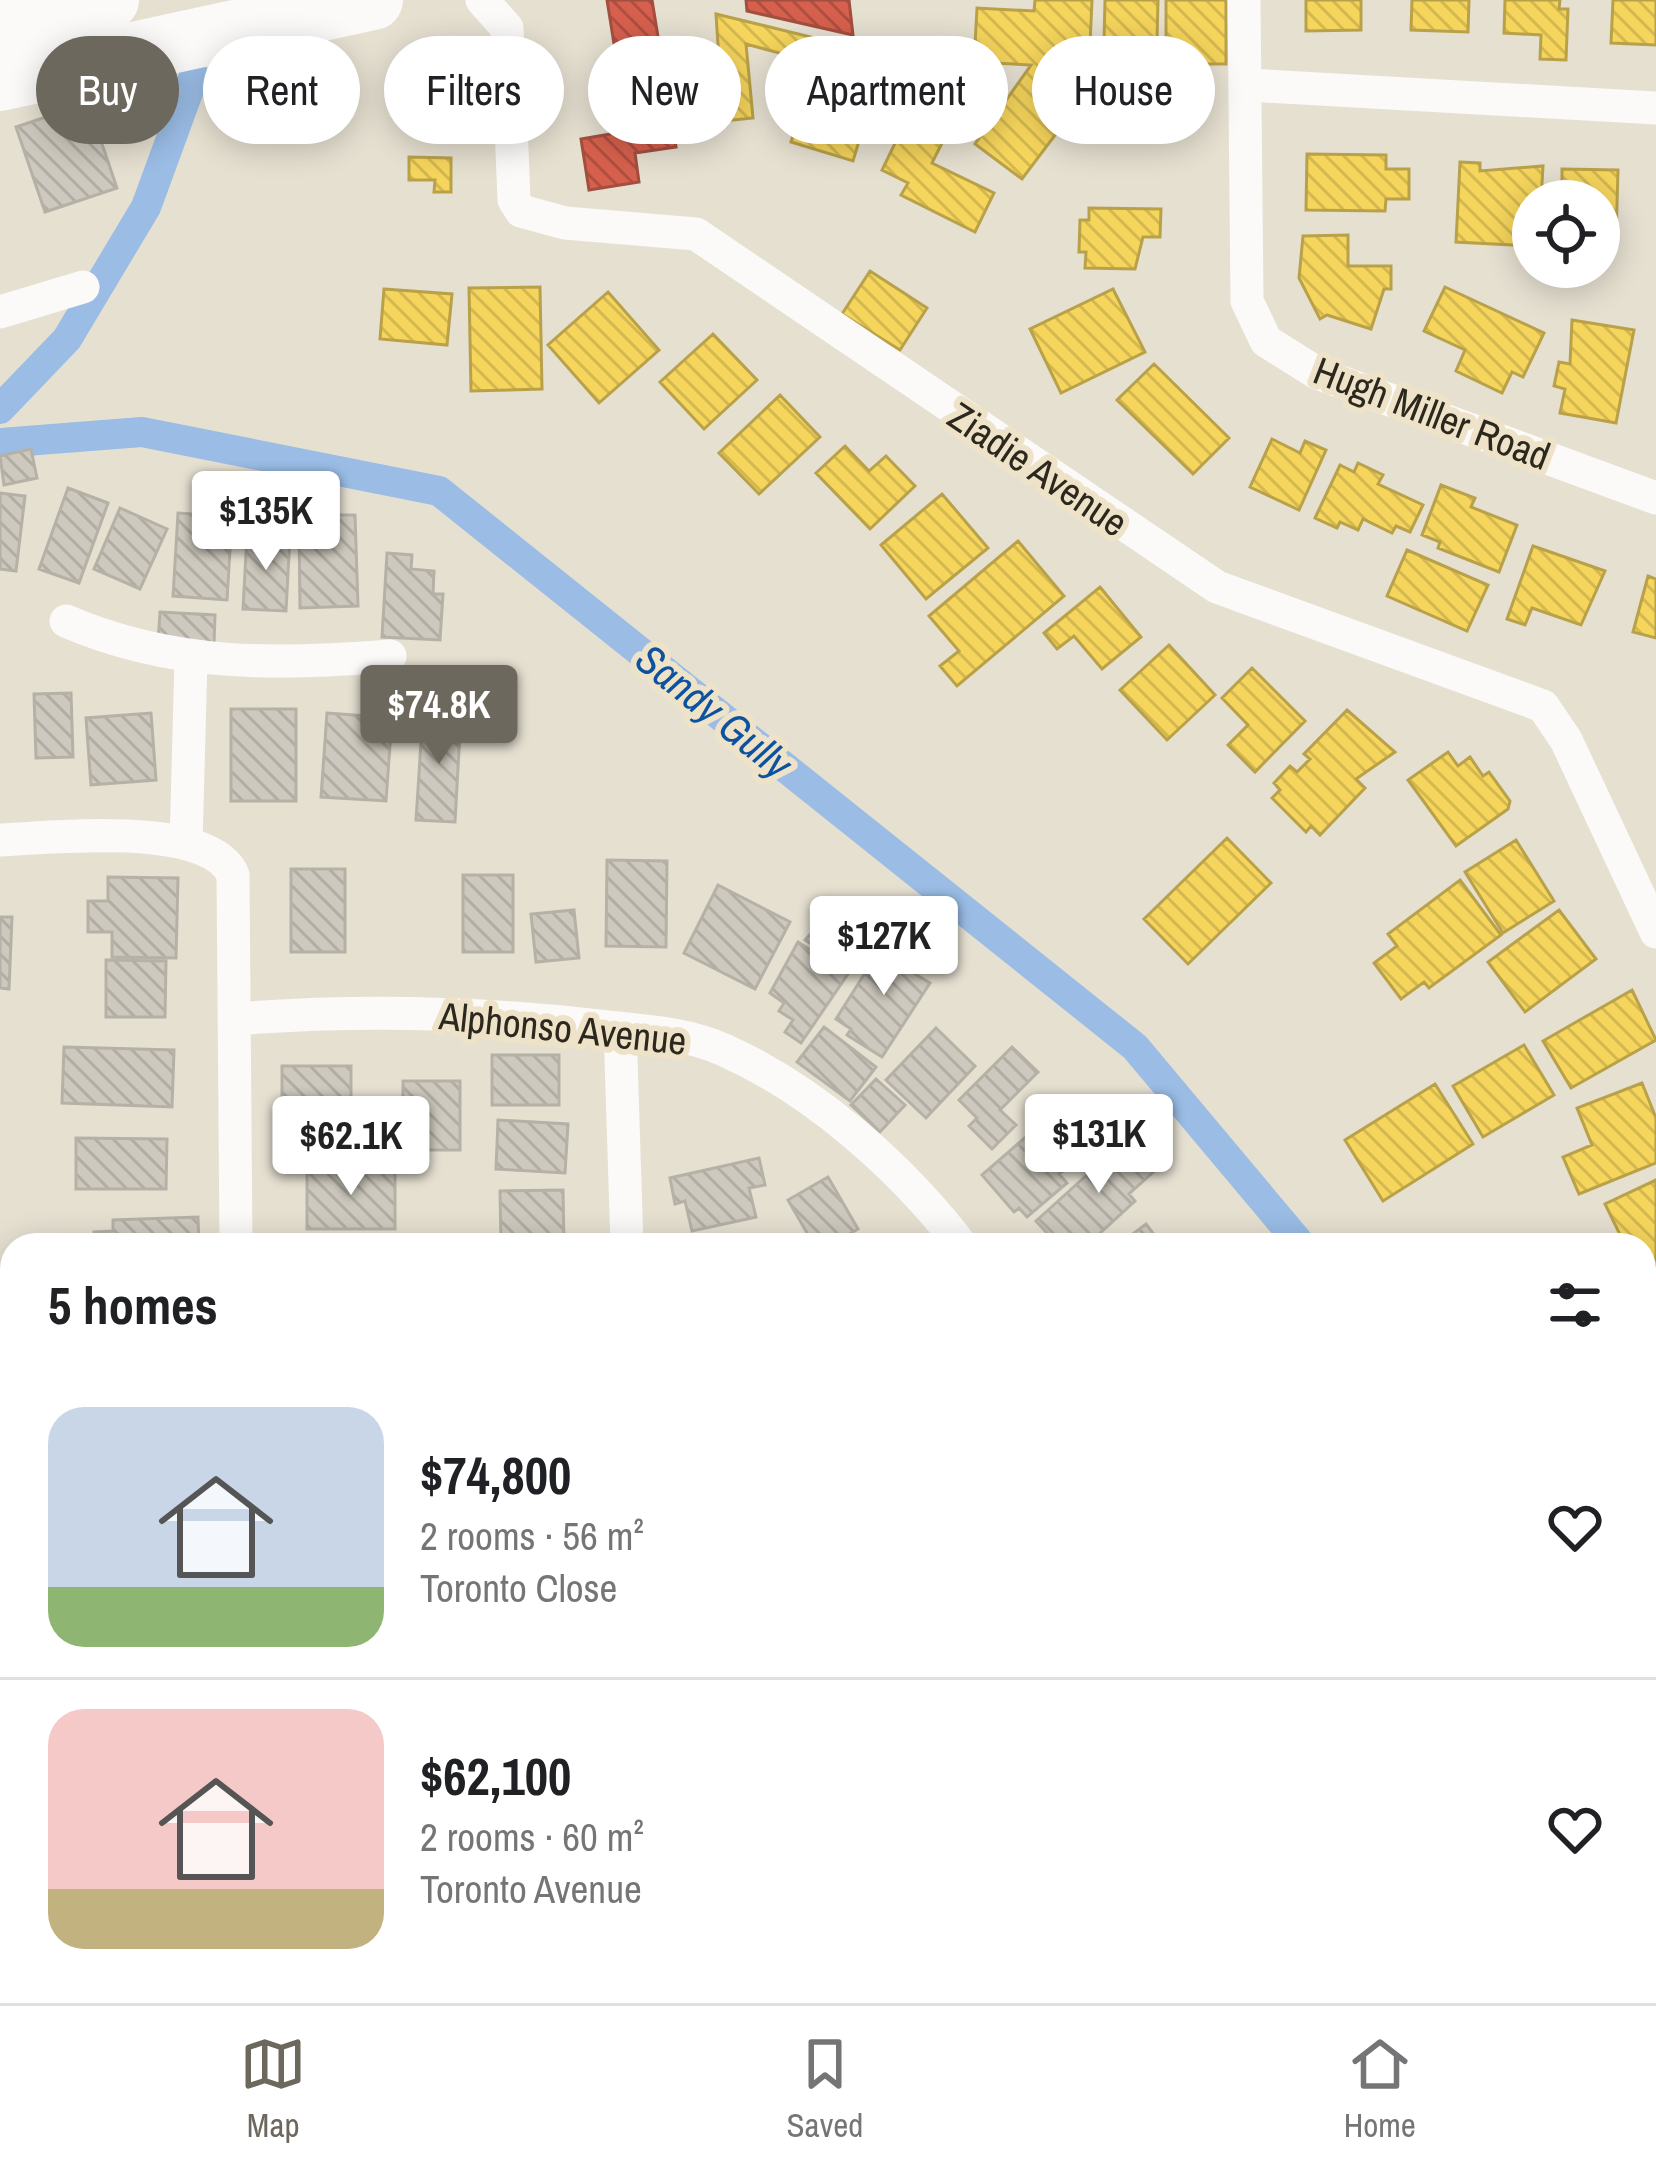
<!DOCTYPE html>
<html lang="en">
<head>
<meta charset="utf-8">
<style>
  :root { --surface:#fff; --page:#f6f6f6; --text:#202124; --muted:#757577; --line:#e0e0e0; --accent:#6d685d }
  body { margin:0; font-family:"Archivo Narrow",sans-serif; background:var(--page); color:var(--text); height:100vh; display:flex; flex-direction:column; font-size:45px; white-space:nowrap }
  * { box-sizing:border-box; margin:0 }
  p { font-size:39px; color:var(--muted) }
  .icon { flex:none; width:66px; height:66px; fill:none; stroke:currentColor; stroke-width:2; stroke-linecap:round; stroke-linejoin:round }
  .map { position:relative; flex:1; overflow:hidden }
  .side { position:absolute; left:0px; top:1233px; width:1656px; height:771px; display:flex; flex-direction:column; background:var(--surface); border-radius:36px 36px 0 0; box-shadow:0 6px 30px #0003 }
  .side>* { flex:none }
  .banner { position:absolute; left:36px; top:36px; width:1584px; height:108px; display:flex; gap:24px }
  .buttons { position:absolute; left:1512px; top:180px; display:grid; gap:24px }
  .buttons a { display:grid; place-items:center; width:108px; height:108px; border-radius:50%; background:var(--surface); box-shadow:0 6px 30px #0003; font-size:60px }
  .price { position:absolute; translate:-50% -102px; padding:0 27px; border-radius:12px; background:#fff; color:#222; font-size:39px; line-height:78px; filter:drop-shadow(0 3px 6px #0008) }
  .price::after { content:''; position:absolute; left:50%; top:72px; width:36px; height:27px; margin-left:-18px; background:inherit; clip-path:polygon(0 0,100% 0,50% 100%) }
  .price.selected { background:var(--accent); color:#fff }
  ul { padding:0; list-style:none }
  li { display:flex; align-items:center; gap:36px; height:300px; padding:0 48px }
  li+li { border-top:3px solid var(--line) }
  li span { display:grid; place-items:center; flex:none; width:336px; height:240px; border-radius:36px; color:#555 }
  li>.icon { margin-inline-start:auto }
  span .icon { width:144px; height:144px; fill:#fffc; stroke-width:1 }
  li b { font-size:51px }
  h2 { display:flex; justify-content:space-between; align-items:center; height:144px; padding:0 48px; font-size:51px }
  .chip { padding:0 42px; border-radius:54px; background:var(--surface); box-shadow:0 6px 30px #0003; font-size:42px; line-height:108px }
  .chip.selected { background:var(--accent); color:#fff }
  .dock { display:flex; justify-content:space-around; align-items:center; height:168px; border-top:3px solid var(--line); background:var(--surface); font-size:33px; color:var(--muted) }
  .dock a { display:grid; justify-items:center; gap:6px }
  .dock .selected { color:var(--accent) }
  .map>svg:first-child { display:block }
  .homes { fill:url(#homes-back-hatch); stroke:#b9a149; stroke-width:3 }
  .shops { fill:url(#shops-back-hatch); stroke:#a34f3f; stroke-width:3 }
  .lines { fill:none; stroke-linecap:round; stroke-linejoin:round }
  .canal { stroke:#9abce5; stroke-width:30 }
  .building { fill:url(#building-back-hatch); stroke:#b6b1a6; stroke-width:3 }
  .lane { stroke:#fbfaf8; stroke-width:16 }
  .street { stroke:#fbfaf8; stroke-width:33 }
  .highway { stroke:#fbfaf8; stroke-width:60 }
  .labels { text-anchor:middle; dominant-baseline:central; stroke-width:12; stroke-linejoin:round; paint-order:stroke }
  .street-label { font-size:39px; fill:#2c281e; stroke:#eee3c9 }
  .water-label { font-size:42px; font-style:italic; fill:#0d529e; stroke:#eee3c9 }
</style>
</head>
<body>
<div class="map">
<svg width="1656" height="2003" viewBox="0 0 1656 2003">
  <defs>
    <pattern id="homes-back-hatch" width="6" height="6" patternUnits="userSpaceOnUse" patternTransform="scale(3)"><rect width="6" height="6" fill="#f6d55c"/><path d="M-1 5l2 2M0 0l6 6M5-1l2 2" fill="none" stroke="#d3b750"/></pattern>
    <pattern id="shops-back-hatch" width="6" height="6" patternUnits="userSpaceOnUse" patternTransform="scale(3)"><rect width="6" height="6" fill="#d6604d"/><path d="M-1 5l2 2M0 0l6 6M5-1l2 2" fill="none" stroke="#ae4f3f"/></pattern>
    <pattern id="building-back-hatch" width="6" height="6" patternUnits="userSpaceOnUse" patternTransform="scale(3)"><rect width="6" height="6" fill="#cec9be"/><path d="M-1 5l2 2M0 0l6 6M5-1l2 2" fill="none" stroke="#b1ada3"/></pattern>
  </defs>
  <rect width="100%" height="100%" fill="#e6e0d1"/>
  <path class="homes" d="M1035,0h57l-4,89 -37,-2 26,19 -55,73 -47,-35 56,-79 -57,-3 3,-54 57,3z
    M1105,0h53l-2,82 -53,-1z
    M1166,0h60v64h-60z
    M1306,0h55v30l-55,1z
    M1412,0h57l-1,32 -57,-2z
    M1505,0h55l-1,9h9l-2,51 -26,-1 1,-24 -37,-2z
    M1613,0h43v45l-45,-2z
    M716,14l95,23 -6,23 -59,-16 7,74 -30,3z
    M822,41l62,18 -31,102 -62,-19z
    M916,100l38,19 -22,44 62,30 -19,39 -74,-37 7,-12 -26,-13z
    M1307,154l79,1v14h23v30h-23l-1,12 -79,-1z
    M409,157l42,1v34h-17l1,-12h-26z
    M1460,162l20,1v8l63,-5 -2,35h-8v45l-77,-4z
    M1562,169l56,1 -2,69h-17v-38h-37z
    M1089,208l72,1 -1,28h-17l-8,32 -50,-1 1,-16h-7l1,-32h9z
    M1348,235v31h43v23h-7l-13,40 -44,-14 -7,4 -21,-41 4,-42z
    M870,271l57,37 -27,42 -58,-36z
    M540,287l2,102 -71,2 -2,-103z
    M1445,287l99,46 -21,44 -11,-5 -10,21 -46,-22 9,-21 -41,-19z
    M384,289l68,5 -5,51 -67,-6z
    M1113,289l32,63 -84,41 -31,-64z
    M608,292l51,58 -60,53 -51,-58z
    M1572,320l62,10 -18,93 -56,-10 5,-24 -11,-3 5,-24 11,2z
    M713,334l44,46 -53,49 -44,-47z
    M1154,364l75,74 -36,36 -76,-74z
    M780,395l40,42 -61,57 -40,-41z
    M1272,439l28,14 5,-12 21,9 -27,60 -49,-23z
    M845,446l24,25 17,-15 29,30 -45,43 -54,-56z
    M1358,463l25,12 -5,9 45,21 -13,27 -14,-6 -4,7 -29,-14 -5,11 -18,-8 -3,6 -22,-10 25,-53 14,7z
    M1441,485l34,13 -4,9 46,18 -18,47 -61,-24 2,-6 -18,-7z
    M942,494l46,54 -62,51 -45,-54z
    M1018,541l46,55 -107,90 -17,-20 19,-15 -30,-35z
    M1533,546l72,25 -24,54 -49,-17 -7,17 -18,-6z
    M1407,550l81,35 -21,46 -80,-35z
    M1648,576l8,3v59l-23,-6z
    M1100,587l41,50 -39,32 -28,-33 -17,13 -13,-16z
    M1169,645l46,50 -48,45 -47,-50z
    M1252,668l53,53 -50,51 -27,-27 20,-20 -26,-27z
    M1347,710l48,42 -39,27 9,9 -45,47 -9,-9 -5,6 -34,-34 8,-8 -6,-7 16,-17 7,6 13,-13 -6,-5z
    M1448,752l10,14 12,-9 13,19 6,-4 21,29 -2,8 -52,37 -48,-66z
    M1227,838l44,45 -83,81 -44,-45z
    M1516,840l38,61 -51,32 -38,-61z
    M1460,880l41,55 -72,53 -5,-6 -23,17 -27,-36 23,-17 -9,-12z
    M1559,910l37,49 -71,53 -37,-50z
    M1632,990l24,50 -85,48 -28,-47z
    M1524,1045l30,50 -71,42 -30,-51z
    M1642,1083l14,35v45l-77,31 -16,-37 29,-12 -15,-37z
    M1435,1084l38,60 -90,57 -38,-61z
    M1656,1180v85l-12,5v-25h-19l-20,-41z"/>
  <path class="shops" d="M607,0h45l24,147 -41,6 4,29 -50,8 -8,-51 47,-8z
    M746,0h103l4,35 -106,-24z"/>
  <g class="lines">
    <path class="canal" d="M0,409l67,-70 79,-132 48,-131
      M0,443l142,-11 297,59 696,556 166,198
      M1644,1595l12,8"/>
  </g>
  <path class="building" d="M88,103l29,85 -72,24 -29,-85z
    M31,449l6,29 -33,7 -4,-29z
    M68,488l40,15 -29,80 -40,-14z
    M0,493l25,3 -9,75 -16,-2z
    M120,508l47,21 -27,60 -46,-20z
    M178,513l54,4 -5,83 -54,-4z
    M332,515h23l3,91 -58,2 -1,-82 33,-1z
    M247,535l43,2 -4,74 -43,-2z
    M387,553l25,2 -1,14 23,2 -1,23h10l-3,46 -58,-3z
    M160,612l55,3 -1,30 -56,-2z
    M71,693l2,64 -37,1 -2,-64z
    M231,709h65v92h-65z
    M423,712l38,2 -6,108 -39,-2z
    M151,713l5,67 -65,5 -5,-67z
    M327,713l65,5 -6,83 -65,-4z
    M607,860l60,1 -1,86 -60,-1z
    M291,869h54v83h-54z
    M463,875h50v77h-50z
    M108,877l70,1 -2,80 -64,-1v-25h-24v-31h20z
    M718,885l72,37 -35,67 -71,-36z
    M574,910l5,48 -43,4 -5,-48z
    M829,914l34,22 -14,32 -44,-28z
    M0,917h12l-3,72 -9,-1z
    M889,935l28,18 -10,16 23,14 -48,74 -35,-22 4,-6 -15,-10z
    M798,942l50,32 -47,69 -16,-11 8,-12 -14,-9 5,-8 -14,-10z
    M106,960l60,1 -1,56h-59z
    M824,1027l52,40 -26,34 -53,-39z
    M936,1028l39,38 -49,52 -40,-38z
    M64,1047l110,3 -2,57 -110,-4z
    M1012,1047l26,25 -38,38 16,15 -24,24 -23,-23 8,-8 -18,-18z
    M492,1055h67v50h-67z
    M282,1066h69v58h-69z
    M876,1079l29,26 -25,27 -29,-27z
    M403,1081h57v69h-57z
    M1051,1115l33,38 -25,21 8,9 -40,34 -8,-9 -5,4 -32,-37z
    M498,1120l70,4 -3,49 -69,-4z
    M1131,1135l29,31 -31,28 6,7 -48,44 -11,-5 -18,5 -22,-24z
    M76,1138l91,1 -1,50h-90z
    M759,1158l6,27 -16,3 7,29 -64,14 -7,-30 -10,3 -5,-26z
    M307,1166h88v63h-88z
    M828,1177l30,52 -28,16h-16l-26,-45z
    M563,1190l1,54 -63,1 -1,-54z
    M198,1217l1,28h-105v-13l19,-1v-11z
    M1146,1224l16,21h-44z
    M1646,1639l10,5v99l-12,-6z
    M0,1662h12v85h-12z
    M7,1873l5,1v58h-9l-3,-12z
    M796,1992h57l1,11h-57z
    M986,1992h59l-11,11h-36z
    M1228,1992l7,11h-51l-6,-10z
    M1334,1992h31l10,11h-52z
    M1480,1992h58l18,11h-83z"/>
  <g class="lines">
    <path class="lane" d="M400,1992l1,11"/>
    <path class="street" d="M482,0l25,28 7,172 7,11 44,12 131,11 521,353 326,119 23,34 90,192
      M1244,0l3,301 19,40 51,32 339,125
      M1248,85l408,23
      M0,312l83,-25
      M66,621c106,46 211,44 324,35
      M0,840c52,-2 210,-20 233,35l3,370
      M186,844l5,-185
      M235,1019c123,-10 242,-7 364,7 41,5 86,6 125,24 90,40 177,117 237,195
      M620,1028l7,217
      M0,1802h12
      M1644,1880l12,1
      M744,2003l3,-11
      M921,2003v-11
      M1641,2003l15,-36"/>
    <path class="highway" d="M0,29l109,-29
      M0,81l373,-81"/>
  </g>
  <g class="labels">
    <g class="street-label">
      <text transform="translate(1432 413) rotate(21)">Hugh Miller Road</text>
      <text transform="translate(1038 469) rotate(34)">Ziadie Avenue</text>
      <text transform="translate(563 1028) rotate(6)">Alphonso Avenue</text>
    </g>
    <g class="water-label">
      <text transform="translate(714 711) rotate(39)">Sandy Gully</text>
    </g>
  </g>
</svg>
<div class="buttons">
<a><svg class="icon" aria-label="locate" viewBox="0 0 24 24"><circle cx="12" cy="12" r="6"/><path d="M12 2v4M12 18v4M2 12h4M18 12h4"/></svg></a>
</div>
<b class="price" style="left:266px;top:573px">$135K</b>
<b class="price selected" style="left:439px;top:767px">$74.8K</b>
<b class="price" style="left:884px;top:998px">$127K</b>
<b class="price" style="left:1099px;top:1196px">$131K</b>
<b class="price" style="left:351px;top:1198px">$62.1K</b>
<div class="banner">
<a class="chip selected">Buy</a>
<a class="chip">Rent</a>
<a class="chip">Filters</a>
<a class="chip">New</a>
<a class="chip">Apartment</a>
<a class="chip">House</a>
</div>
<section class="side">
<h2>5 homes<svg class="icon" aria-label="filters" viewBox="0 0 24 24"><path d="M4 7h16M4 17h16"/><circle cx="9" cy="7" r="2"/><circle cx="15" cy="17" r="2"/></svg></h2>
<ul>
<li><span style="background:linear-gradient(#c9d6e8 75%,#8fb573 0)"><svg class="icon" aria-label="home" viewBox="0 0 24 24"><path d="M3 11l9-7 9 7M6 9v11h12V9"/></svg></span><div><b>$74,800</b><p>2 rooms · 56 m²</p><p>Toronto Close</p></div><svg class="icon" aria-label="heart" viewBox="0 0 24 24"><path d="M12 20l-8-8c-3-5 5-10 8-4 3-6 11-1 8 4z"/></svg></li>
<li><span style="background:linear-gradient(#f6c9c9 75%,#c2b280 0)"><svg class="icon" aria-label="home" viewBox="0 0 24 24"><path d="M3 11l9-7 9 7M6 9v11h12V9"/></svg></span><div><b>$62,100</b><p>2 rooms · 60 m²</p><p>Toronto Avenue</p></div><svg class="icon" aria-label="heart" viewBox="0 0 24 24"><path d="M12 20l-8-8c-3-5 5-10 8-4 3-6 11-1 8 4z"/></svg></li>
</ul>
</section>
</div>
<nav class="dock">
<a class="selected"><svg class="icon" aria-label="map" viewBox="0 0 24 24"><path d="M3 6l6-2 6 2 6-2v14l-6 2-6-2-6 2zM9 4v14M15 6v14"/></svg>Map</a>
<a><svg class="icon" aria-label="saved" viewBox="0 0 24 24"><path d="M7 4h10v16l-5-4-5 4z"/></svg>Saved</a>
<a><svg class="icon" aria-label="home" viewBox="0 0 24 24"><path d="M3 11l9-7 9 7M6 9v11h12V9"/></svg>Home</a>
</nav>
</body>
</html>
